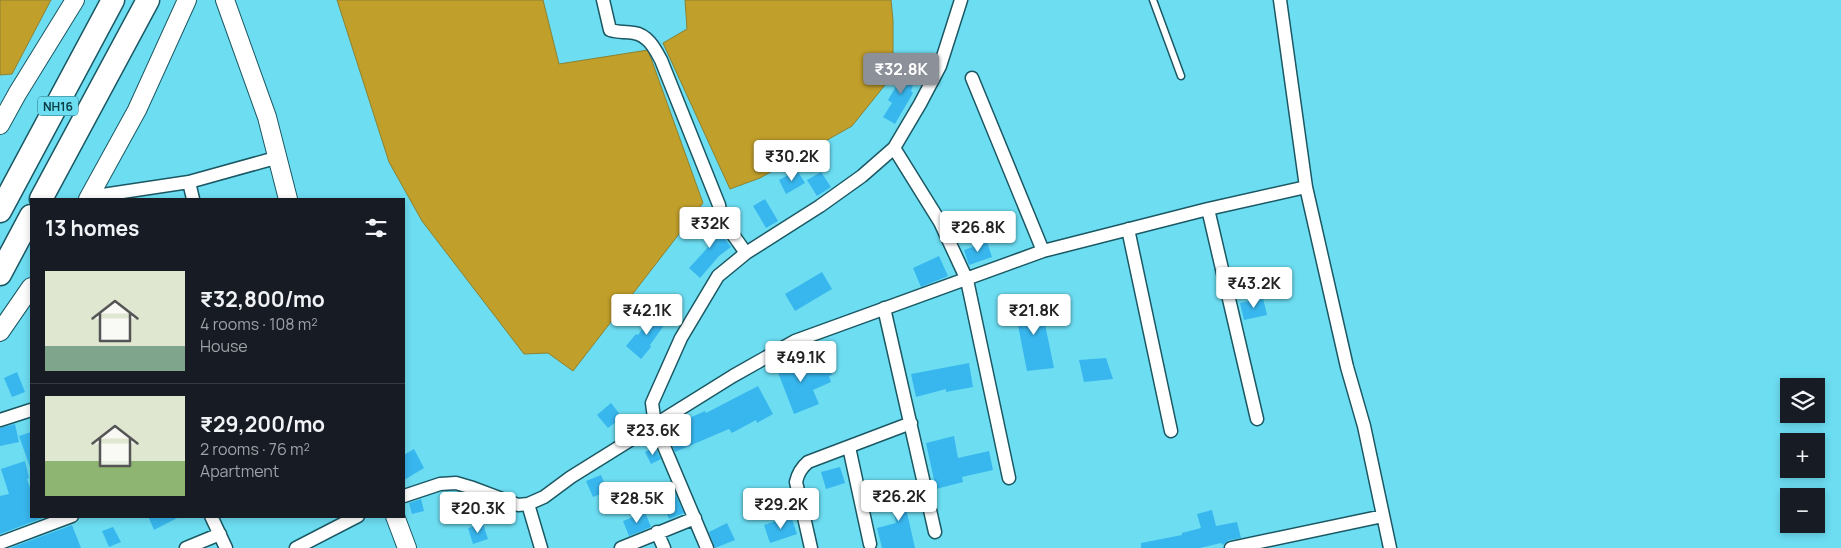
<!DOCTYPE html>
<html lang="en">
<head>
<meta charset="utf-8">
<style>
  :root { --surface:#171b24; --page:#242831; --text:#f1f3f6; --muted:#9ea1a6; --line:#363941; --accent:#8c9099 }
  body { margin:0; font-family:Manrope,sans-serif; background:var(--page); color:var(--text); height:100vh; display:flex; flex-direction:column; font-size:19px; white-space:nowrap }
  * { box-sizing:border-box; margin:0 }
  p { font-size:16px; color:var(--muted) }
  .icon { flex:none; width:28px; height:28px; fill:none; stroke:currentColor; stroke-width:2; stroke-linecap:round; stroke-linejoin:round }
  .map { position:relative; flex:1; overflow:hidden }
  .side { position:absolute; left:30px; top:198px; width:375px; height:320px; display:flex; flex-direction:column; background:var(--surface); border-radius:0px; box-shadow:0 2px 8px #0003 }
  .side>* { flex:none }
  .tools { position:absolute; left:1780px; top:378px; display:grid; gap:10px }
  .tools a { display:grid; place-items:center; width:45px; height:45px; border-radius:0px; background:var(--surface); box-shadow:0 2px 8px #0003; font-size:25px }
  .price { position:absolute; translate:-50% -42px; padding:0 11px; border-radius:5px; background:#fff; color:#222; font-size:16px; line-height:32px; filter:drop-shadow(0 1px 2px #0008) }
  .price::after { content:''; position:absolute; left:50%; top:30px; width:15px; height:11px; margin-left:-8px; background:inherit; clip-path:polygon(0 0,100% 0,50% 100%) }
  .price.on { background:var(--accent); color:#fff }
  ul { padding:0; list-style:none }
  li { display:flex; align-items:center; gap:15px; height:125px; padding:0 15px }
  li+li { border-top:1px solid var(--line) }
  li span { display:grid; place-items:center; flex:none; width:140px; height:100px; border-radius:0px; color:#555 }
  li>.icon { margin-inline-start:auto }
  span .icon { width:60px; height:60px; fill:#fffc; stroke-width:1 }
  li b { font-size:21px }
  h2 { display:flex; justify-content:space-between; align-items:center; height:60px; padding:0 15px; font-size:21px }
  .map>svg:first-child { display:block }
  .water { fill:#c19f2b; stroke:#8a8233 }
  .building { fill:#38b7ee }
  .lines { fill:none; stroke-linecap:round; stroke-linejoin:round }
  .lane-casing { stroke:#1b5863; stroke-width:9 }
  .street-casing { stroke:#1b5863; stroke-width:15 }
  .secondary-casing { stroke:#1b5863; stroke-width:20 }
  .highway-casing { stroke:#1b5863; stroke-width:25 }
  .lane { stroke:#fff; stroke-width:6 }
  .street { stroke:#fff; stroke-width:12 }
  .secondary { stroke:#fff; stroke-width:18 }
  .highway { stroke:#fff; stroke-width:22 }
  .labels { text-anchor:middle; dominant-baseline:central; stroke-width:5; stroke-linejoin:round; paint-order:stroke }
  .shield { fill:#6dddf2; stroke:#286d7a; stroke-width:1 }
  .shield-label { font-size:12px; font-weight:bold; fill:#0a3d46 }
</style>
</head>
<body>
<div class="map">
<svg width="1841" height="548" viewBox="0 0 1841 548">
  <rect width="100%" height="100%" fill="#6dddf2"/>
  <path class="water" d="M0,0h51l-39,74 -12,1z
    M337,0h206l16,64 89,-14 55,153 -130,168 -25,-18 -24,1 -102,-133 -33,-59z
    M685,0h206l2,20v55l-41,51 -92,52 -30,11 -67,-146 24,-14z"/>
  <path class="building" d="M910,64l9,3 -8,24 2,2 -18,31 -12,-7 9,-14 -4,-3 10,-17 4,2z
    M797,170l8,13 -19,11 -7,-14z
    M821,172l10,15 -14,9 -10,-16z
    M765,199l13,22 -12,7 -13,-22z
    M710,219l21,28 -12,9 -19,22 -11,-10 22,-24 -13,-13z
    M987,242l5,15 -23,8 -5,-15z
    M939,256l9,20 -27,11 -8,-19z
    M822,272l10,17 -37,22 -10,-17z
    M1263,298l4,17 -23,5 -4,-17z
    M1040,300l14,68 -27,3 -13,-66z
    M654,312l13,9 -17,24 1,2 -10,12 -15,-13 10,-12 2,1z
    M794,354l9,21 25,-10 4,10 -3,1 2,6 -18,8 6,14 -25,10 -20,-52z
    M1106,358l7,21 -29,3 -5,-22z
    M969,363l4,24 -27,5v-3l-30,8 -5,-23z
    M17,372l8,20 -13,5 -8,-19z
    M758,386l15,28 -16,9 -1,-3 -24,13 -3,-4 -54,23 -6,-15 22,-9 -4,-9 18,-8 1,2z
    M611,403l11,14 -14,11 -11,-13z
    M15,424l4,18 -19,4v-18z
    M31,432v35h-1l-11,-31z
    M954,436l4,22 31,-7 4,19 -31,7 1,5 -27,7 -10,-46z
    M655,447l6,12 -10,5 -6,-12z
    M414,449l10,19 -20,12v-25z
    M25,461l4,17 -2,1 4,12v25h17l-48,18v-38l9,-2 -8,-25z
    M840,467l5,16 -19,6 -5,-17z
    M601,475l7,16 -15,6 -7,-16z
    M912,488l3,18 -9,2 9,40h-33l-5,-20 19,-5 -6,-31z
    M674,490l10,23 -15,6 -9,-24z
    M421,499l3,12 -12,3 -3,-11z
    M1212,510l4,16 21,-4 4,16 -12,2 -6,5 -2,-2 -21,5h-59v-5l41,-8v-2l19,-5 -4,-14z
    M645,512l6,15 -22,9 -6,-15z
    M148,516h33l-27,14z
    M791,516l6,18 -27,9 -6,-18z
    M727,523l8,17 -20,8 -6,-16z
    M483,524l5,15 -15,5 -5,-16z
    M72,525l9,23h-71z
    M113,527l8,15 -12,5 -7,-16z"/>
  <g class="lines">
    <defs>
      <path id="lane" d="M1153,0l28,76"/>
      <path id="street" d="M603,0l7,30c9,3 15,1 24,3 14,2 21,16 27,27l58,145 2,13 25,35
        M1280,0l26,187 41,180 17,59 26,122
        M972,78l71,173
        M894,148l46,74 27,58 42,198
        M189,182l4,17
        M89,197l100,-15 90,-25
        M1208,209l49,210
        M1128,229l43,202
        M884,308l51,224
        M0,420l31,-10
        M849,447l21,97
        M404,496l36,-12 16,-1 17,5 45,17 10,-1 16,-7 27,-20 162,-101 62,-35 248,-90 165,-42 98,-22
        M528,504l13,44
        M211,516l15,32
        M657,532l7,16
        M0,543l72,-27
        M186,548l34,-14
        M296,548l62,-32
        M621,548l74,-30
        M707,548l-52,-123 -3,-22 29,-65 37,-62 28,-23 74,-47 42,-30 32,-28 26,-44 20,-38 21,-66
        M811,548l-15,-66c2,-9 5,-14 12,-20l103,-39
        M1231,548l152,-32"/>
      <path id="secondary" d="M225,0l42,117 21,82
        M0,125l17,-31 58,-94
        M88,199l49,-89 50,-110
        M0,332l31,-45
        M395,516l12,32"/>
      <path id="highway" d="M41,199l107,-199
        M0,211l113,-211
        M0,274l31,-58"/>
    </defs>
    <use href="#lane" class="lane-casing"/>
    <use href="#street" class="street-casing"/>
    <use href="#secondary" class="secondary-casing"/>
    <use href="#highway" class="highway-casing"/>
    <use href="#lane" class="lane"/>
    <use href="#street" class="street"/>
    <use href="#secondary" class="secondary"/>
    <use href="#highway" class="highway"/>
  </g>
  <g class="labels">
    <rect class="shield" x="38" y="96.5" width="40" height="19" rx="4"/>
    <g class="shield-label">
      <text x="58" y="106">NH16</text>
    </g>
  </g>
</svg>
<div class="tools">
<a><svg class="icon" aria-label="layers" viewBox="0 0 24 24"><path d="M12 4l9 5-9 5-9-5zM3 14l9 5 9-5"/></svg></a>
<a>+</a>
<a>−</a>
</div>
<b class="price on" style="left:901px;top:95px">₹32.8K</b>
<b class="price" style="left:792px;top:182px">₹30.2K</b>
<b class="price" style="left:710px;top:249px">₹32K</b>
<b class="price" style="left:978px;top:253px">₹26.8K</b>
<b class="price" style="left:1254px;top:309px">₹43.2K</b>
<b class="price" style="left:647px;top:336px">₹42.1K</b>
<b class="price" style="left:1034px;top:336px">₹21.8K</b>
<b class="price" style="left:801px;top:383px">₹49.1K</b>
<b class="price" style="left:653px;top:456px">₹23.6K</b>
<b class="price" style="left:899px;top:522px">₹26.2K</b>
<b class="price" style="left:637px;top:524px">₹28.5K</b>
<b class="price" style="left:781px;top:530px">₹29.2K</b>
<b class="price" style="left:478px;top:534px">₹20.3K</b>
<section class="side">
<h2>13 homes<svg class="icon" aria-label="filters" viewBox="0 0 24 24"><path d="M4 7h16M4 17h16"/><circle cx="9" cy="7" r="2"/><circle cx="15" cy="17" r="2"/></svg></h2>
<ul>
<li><span style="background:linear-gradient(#dfe7d0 75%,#7fa58c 0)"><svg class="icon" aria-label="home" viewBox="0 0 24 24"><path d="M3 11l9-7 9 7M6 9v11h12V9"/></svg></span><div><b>₹32,800/mo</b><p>4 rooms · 108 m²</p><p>House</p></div></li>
<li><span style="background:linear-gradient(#dfe7d0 65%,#8fb573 0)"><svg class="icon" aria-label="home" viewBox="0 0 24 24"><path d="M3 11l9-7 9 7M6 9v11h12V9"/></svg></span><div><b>₹29,200/mo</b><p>2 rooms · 76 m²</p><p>Apartment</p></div></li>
</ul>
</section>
</div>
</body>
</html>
